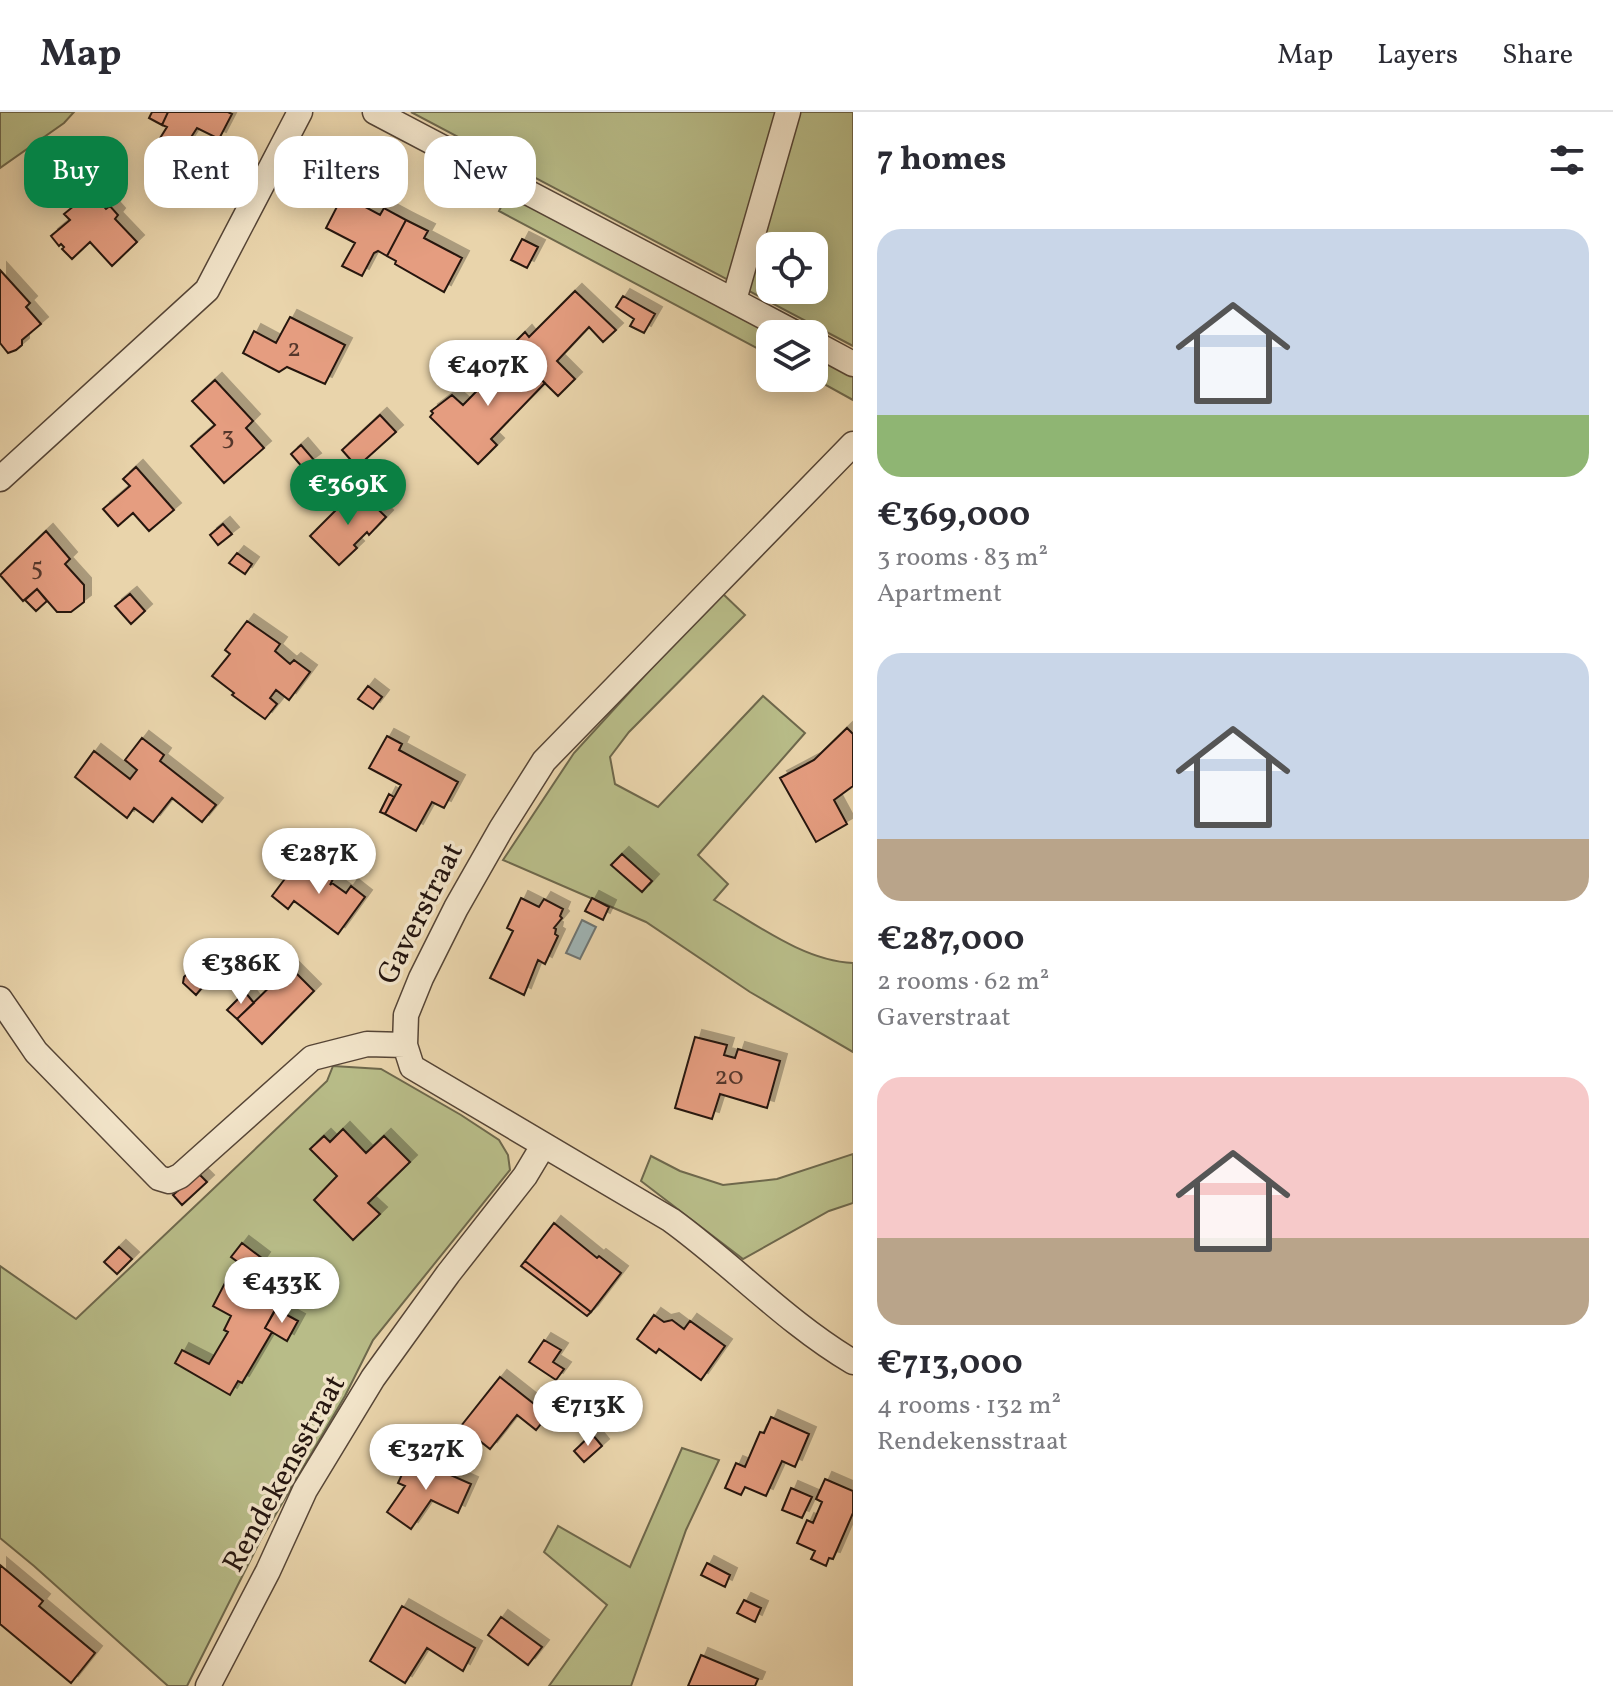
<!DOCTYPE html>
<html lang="en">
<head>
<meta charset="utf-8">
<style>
  :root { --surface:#fff; --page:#f7f7f7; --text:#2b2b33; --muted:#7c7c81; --line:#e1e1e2; --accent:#0b8043 }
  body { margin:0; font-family:Vollkorn,serif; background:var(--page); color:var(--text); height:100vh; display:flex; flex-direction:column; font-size:30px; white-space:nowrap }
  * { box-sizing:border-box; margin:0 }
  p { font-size:26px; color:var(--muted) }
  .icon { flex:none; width:44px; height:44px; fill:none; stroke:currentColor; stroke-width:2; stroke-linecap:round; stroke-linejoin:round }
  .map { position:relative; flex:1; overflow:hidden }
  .side { display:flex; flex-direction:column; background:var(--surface); width:760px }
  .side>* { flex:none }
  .hud { position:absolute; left:24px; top:24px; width:708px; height:72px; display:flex; gap:16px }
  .buttons { position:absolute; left:756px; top:120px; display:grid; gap:16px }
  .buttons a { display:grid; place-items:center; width:72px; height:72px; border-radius:16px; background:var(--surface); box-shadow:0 4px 20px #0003; font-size:40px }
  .price { position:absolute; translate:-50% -68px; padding:0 18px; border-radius:28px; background:#fff; color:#222; font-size:26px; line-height:52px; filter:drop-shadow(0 2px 4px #0008) }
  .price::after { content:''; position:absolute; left:50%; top:48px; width:24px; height:18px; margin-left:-12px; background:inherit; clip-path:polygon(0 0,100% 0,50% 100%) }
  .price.current { background:var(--accent); color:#fff }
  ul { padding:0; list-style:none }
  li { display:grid; align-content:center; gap:16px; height:424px; padding:0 24px }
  li span { display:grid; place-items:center; height:248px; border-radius:24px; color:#555 }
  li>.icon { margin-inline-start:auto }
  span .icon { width:144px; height:144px; fill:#fffc; stroke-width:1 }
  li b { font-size:34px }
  h2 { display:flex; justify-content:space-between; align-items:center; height:96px; padding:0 24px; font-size:34px }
  .tag { padding:0 28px; border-radius:24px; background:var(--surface); box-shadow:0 4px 20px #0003; font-size:28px; line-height:72px }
  .tag.current { background:var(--accent); color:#fff }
  header { display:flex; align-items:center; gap:48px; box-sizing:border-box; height:112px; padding:0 40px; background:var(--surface); border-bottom:2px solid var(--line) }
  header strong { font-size:38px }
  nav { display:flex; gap:44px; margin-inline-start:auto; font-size:28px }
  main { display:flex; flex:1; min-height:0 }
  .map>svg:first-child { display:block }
  .green { fill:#b8bc88; stroke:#6e684c; stroke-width:2; fill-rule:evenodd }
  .water { fill:#9fb5b6; stroke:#6e7573; stroke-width:2 }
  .building { fill:#e59d80; stroke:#25150f; stroke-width:2; filter:url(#shadow) }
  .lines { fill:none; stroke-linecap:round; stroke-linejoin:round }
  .minor-casing { stroke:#564536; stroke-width:27 }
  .minor { stroke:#f1e3c8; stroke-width:24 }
  .labels { text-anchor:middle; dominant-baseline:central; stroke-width:7; stroke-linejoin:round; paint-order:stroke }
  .number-label { font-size:26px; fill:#55372b }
  .street-label { font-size:30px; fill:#25150f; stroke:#f1e3c8 }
</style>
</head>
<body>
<header>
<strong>Map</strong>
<nav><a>Map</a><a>Layers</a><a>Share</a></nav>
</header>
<main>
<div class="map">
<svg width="853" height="1574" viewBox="0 0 853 1574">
  <defs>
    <filter id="shadow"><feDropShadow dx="7" dy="-7" stdDeviation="0" flood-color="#0004"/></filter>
  </defs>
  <rect width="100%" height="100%" fill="#e9d4ab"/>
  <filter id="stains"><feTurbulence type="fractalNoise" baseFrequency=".0025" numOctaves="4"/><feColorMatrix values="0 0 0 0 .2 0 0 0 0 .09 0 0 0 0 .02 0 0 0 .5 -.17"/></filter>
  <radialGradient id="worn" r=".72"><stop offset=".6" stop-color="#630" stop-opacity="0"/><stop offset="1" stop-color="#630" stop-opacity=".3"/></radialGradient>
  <path class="green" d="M0,0h74l-10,11 -64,45z
    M411,0h442v234zM770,134h44v44h-44z
    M508,81l269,141h-7v21l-271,-144z
    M814,241l39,21v26l-40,-22z
    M721,480l24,23 -116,117 -19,25 5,27 43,23 105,-111 42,37 -107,122 30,29 -14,16c42,24 90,61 139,63v89l-103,-60 -104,-70 -143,-62 71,-107z
    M333,954l48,3 80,46 38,25 9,15 2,15 -137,170 -28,56 -85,145 -73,145h-19l-134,-120 -34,-28v-272l76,53 251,-238z
    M853,1042v49l-24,8 -86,48 -102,-78 10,-25 29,15 43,14 54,-6z
    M682,1336l37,12 -33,70 -55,156h-82l58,-81 -63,-53 14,-26 72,41z"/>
  <path class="water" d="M582,808l14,7 -16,32 -14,-6z"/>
  <path class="building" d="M152,0h16l-6,13 -13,-7z
    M168,0h60l4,2 -13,25 -22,-11 -18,28 -22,-13 10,-16 -5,-2z
    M70,42l14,15 -19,17 -13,-16z
    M91,80l15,17 4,-3 8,9 -3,4 22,23 -25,24 -22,-24 -18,17 -10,-10 2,-2 -3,-3 -2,2 -8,-10 19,-16 -6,-6z
    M343,83l37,20 4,-7 22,12 -19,36 -9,-5 -4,2 -12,23 -20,-10 13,-23 -29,-15z
    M406,108l22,11 -4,7 38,20 -18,34 -49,-28 1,-3 -9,-5z
    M522,127l16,8 -11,21 -16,-8z
    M0,158l30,33 -4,4 15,17 -19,16v5l-6,5 -8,3 -8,-10z
    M575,179l41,39 -13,12 -14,-15 -32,34 18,18 -17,17 -49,-48 16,-16 4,5z
    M623,184l32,18 -11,19 -14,-7 4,-7 -18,-12z
    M290,205l55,28 -20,39 -38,-17 -8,5 -36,-19 11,-22 22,12z
    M514,241l31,30 -54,56 6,6 -19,19 -48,-47 3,-4 -2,-2 21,-16 11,10z
    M215,268l38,41 -7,7 18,20 -40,35 -33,-37 24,-21 -23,-24z
    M380,303l16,17 -39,35 -15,-17z
    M301,333l13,15 -11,8 -12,-14z
    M136,355l38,43 -25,21 -16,-18 -15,13 -15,-17 27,-23 -7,-7z
    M357,377l29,28 -17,18 -2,-3 -13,13 3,3 -18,17 -29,-29z
    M223,412l9,10 -14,11 -8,-10z
    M46,419l24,28 -5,5 19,21v17l-13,10h-14l-20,-23 -14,12 -23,-26z
    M237,441l15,11 -7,10 -16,-11z
    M37,477l10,12 -11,10 -11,-11z
    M130,482l15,17 -14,13 -16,-18z
    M247,509l33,23 -5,7 15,13 4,-4 16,12 -21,28 -13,-10 -6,8 7,6 -12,15 -33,-24 2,-2 -22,-17 18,-22 -5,-4z
    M368,574l14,11 -9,12 -15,-10z
    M847,616l6,6v52l-19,14 13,24 -31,18 -36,-64 34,-18z
    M387,624l15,8 -3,6 59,32 -14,26 -12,-6 -16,29 -31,-17 16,-29 -32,-17z
    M142,626l22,17 -4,6 56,44 -14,17 -30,-24 -19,24 -19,-14 -7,10 -52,-41 19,-26 36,28 7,-9 -12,-10z
    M389,682l5,3 -9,17 -5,-2z
    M622,742l30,27 -10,11 -31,-27z
    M306,745l27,22 -3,6 2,-2 14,10 5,-7 14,11 -27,37 -44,-33 -6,8 -16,-13 18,-24 3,2z
    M521,786l18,9 5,-8 19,10 -3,7 2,2 -8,10 2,1 -1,5 3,2 -13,28 -7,-4 -14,35 -34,-17 23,-47 -6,-3z
    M592,786l17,9 -6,13 -18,-9z
    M285,850l29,29 -52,53 -25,-25 47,-46 -6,-6z
    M197,852l14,13 -15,18 -13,-12 1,-6z
    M245,880l9,11 -17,16 -10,-9z
    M695,925l32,8 -3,10 11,3 3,-9 42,12 -13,47 -47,-14 -8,25 -37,-11z
    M343,1017l23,24 18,-17 26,26 -42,41 12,11 -27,26 -39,-40 23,-24 -27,-27 14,-13 6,6z
    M198,1061l9,9 -25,23 -9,-10z
    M554,1111l43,35 2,-2 22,17 -30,39 -66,-51z
    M242,1131l21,16 -10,14 -22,-16z
    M119,1135l13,12 -15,15 -13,-12z
    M525,1149l66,51 -4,4 -66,-50z
    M227,1167l50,27 -12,22 7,4 -30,51 -4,-2 -8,14 -55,-32 7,-13 27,14 19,-32 -4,-2 7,-14 -18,-10z
    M276,1197l22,12 -11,20 -22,-13z
    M654,1203l10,7 8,-2 12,9 6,-8 35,25 -24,34 -42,-31 -3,4 -19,-14z
    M544,1228l17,10 -8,12 11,7 -8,11 -27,-18z
    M500,1265l48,38 -12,15 -19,-15 -27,34 -29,-23z
    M771,1305l38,17 -14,33 -13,-6 -16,35 -21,-9 -4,8 -16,-7 11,-25 9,4 15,-35 4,1z
    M592,1322l10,12 -18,16 -10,-11z
    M410,1345l61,27 -13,29 -27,-13 -20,29 -24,-17 18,-26 -7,-3z
    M825,1367l28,12v22l-20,46 -4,-1 -3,8 -15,-7 4,-8 -18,-8 10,-23 6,3 9,-21 -6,-3z
    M791,1376l21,9 -10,21 -20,-8z
    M707,1451l23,12 -5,12 -24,-12z
    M0,1453l43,36 -4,5 56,47 -24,30 -71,-59z
    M744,1488l17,8 -6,14 -18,-9z
    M402,1494l73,42 -12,23 -36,-23 -22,35 -35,-22z
    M501,1505l41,30 -14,18 -40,-30z
    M701,1543l57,24 -3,7h-67z"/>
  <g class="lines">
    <defs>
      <path id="minor" d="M375,0l422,222
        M734,188l54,-188
        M814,231l39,21
        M853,332l-309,317 -43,68 -45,79 -35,70 -15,37 -1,30 7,22 259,153c62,45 116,103 182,142
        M0,367l207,-189 93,-178
        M0,887l36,53 123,126 10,3 11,-5 132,-118 55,-14 38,1
        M208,1574l60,-115 37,-81 68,-112 75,-104 77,-98 18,-30"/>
    </defs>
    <use href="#minor" class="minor-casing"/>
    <use href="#minor" class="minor"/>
  </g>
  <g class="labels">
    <g class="number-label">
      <text x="294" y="237">2</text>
      <text x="228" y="325">3</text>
      <text x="37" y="456">5</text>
      <text x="729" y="965">20</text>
    </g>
    <g class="street-label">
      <text transform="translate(421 802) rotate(-63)">Gaverstraat</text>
      <text transform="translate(285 1362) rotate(-61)">Rendekensstraat</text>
    </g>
  </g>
  <rect width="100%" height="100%" filter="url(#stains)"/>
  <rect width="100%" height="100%" fill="url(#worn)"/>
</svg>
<div class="buttons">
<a><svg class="icon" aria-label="locate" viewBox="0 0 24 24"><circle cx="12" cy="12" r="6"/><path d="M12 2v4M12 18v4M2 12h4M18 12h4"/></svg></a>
<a><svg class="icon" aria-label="layers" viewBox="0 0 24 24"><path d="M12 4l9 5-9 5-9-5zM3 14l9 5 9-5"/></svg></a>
</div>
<b class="price" style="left:488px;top:296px">€407K</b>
<b class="price current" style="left:348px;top:415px">€369K</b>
<b class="price" style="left:319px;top:784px">€287K</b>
<b class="price" style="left:241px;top:894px">€386K</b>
<b class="price" style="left:282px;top:1213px">€433K</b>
<b class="price" style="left:588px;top:1336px">€713K</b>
<b class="price" style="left:426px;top:1380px">€327K</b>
<div class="hud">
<a class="tag current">Buy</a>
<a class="tag">Rent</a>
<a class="tag">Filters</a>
<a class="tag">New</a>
</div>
</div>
<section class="side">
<h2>7 homes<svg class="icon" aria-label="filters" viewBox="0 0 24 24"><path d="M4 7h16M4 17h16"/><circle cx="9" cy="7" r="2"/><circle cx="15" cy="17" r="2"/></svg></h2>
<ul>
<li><span style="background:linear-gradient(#c9d6e8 75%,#8fb573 0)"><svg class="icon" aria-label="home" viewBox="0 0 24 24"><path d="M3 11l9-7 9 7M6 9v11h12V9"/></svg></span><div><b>€369,000</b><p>3 rooms · 83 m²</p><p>Apartment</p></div></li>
<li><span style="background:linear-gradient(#c9d6e8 75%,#b9a48a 0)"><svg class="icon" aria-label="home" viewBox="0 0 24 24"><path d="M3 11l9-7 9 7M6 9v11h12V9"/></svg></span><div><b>€287,000</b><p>2 rooms · 62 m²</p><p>Gaverstraat</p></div></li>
<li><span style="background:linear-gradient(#f6c9c9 65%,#b9a48a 0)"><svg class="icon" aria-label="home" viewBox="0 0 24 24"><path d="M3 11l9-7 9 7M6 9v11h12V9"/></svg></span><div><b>€713,000</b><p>4 rooms · 132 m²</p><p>Rendekensstraat</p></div></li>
</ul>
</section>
</main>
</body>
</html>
